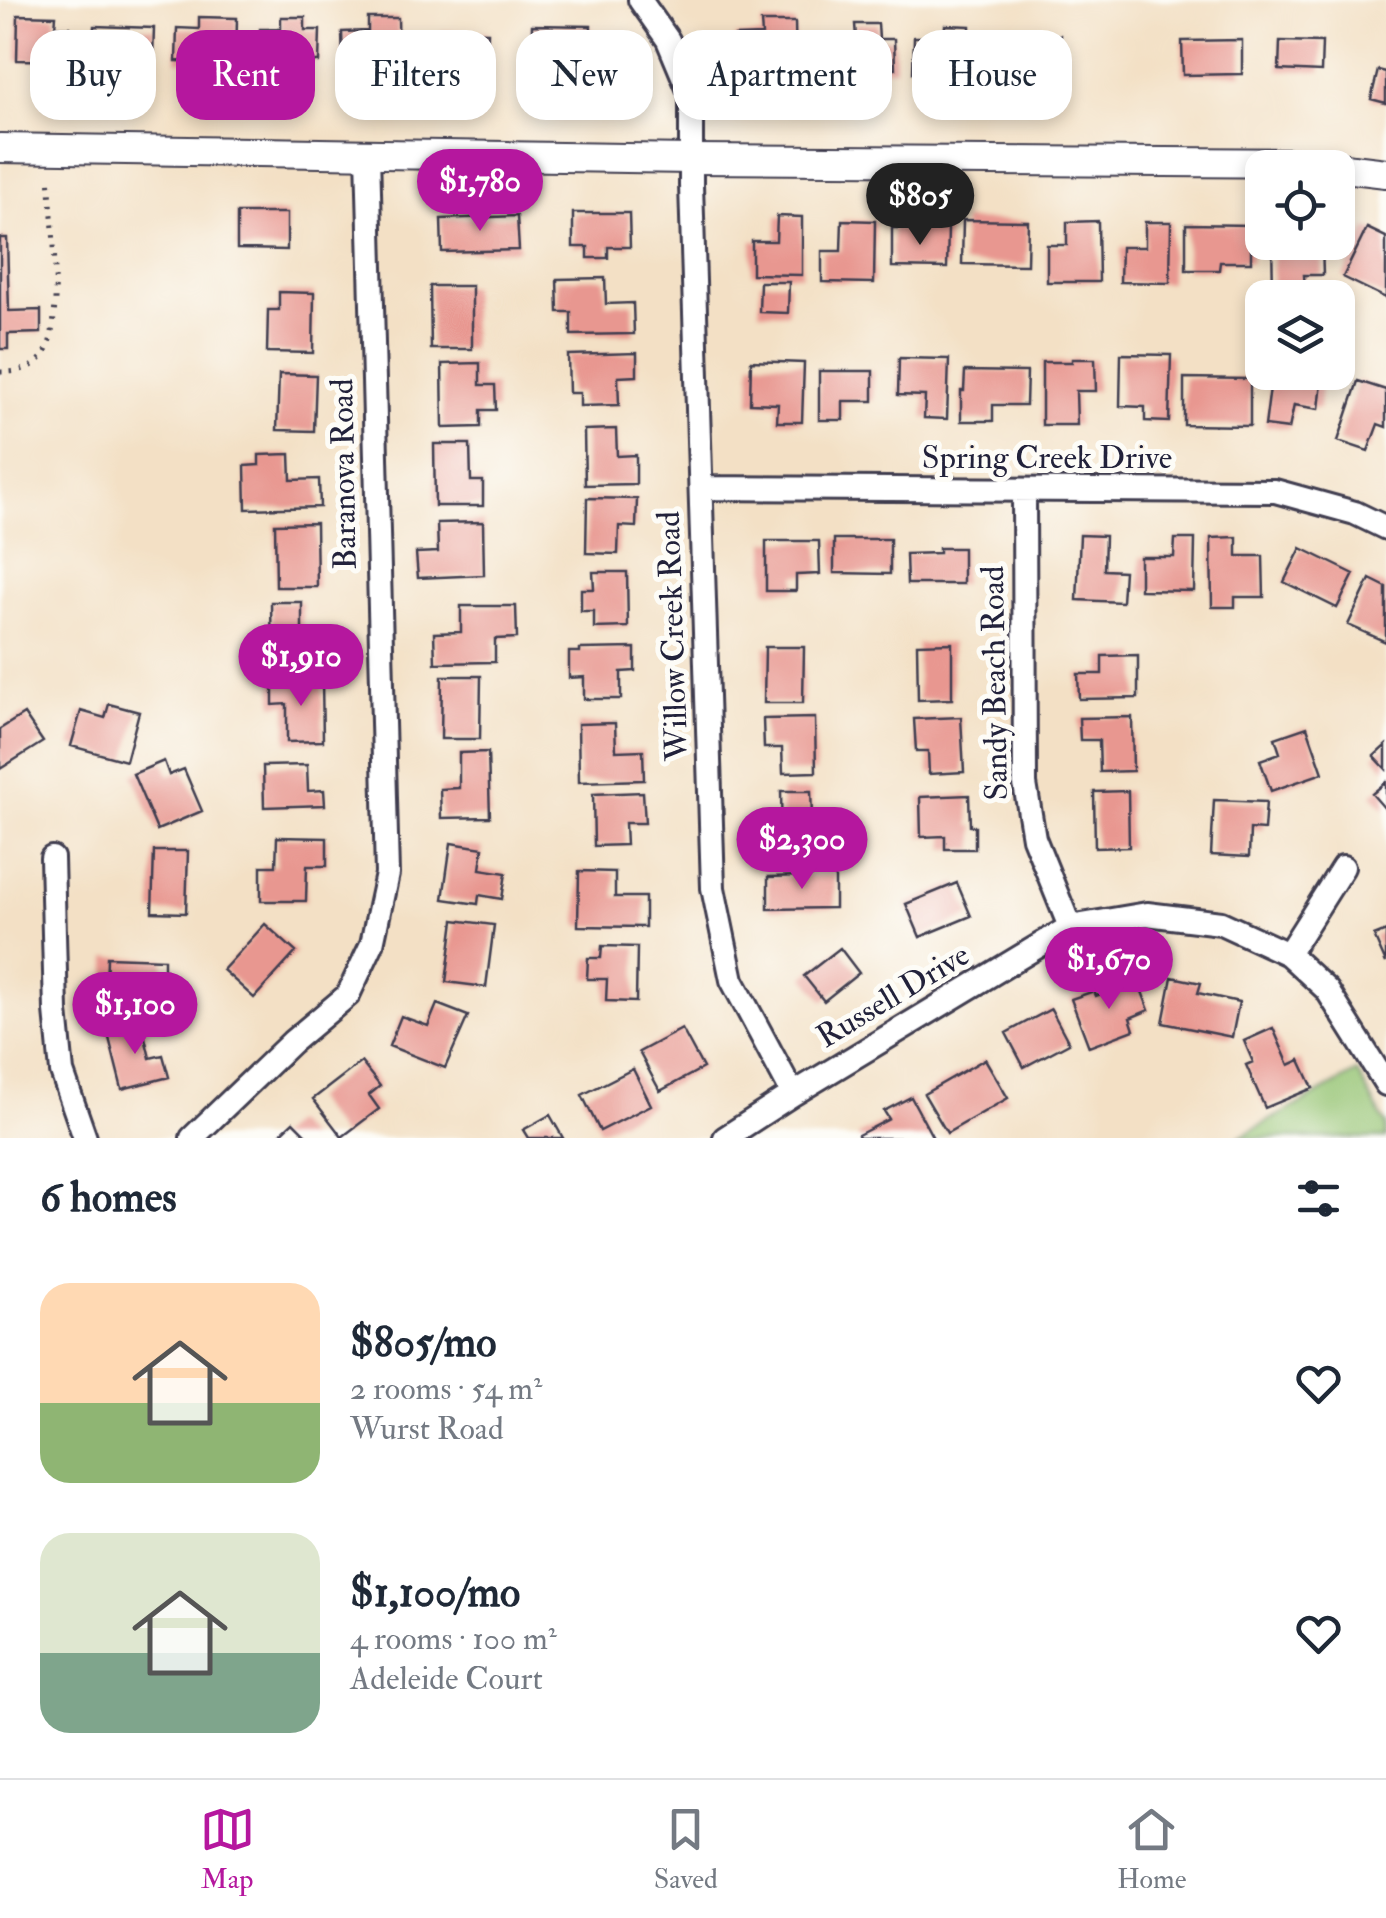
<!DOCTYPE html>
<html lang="en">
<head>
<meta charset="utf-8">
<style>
  :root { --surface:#fff; --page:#f6f6f7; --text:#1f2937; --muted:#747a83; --line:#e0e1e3; --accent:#b5179e }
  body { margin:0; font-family:"IM FELL Double Pica",serif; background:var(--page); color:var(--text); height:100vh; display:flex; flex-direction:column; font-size:38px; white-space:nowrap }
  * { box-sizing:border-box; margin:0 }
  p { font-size:32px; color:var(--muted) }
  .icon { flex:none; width:55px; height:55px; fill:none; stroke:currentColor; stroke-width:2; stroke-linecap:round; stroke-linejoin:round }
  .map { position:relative; height:1138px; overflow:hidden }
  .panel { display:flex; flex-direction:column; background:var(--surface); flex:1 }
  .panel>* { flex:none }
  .banner { position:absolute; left:30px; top:30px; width:1328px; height:90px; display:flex; gap:20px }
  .buttons { position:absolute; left:1245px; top:150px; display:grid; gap:20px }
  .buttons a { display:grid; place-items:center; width:110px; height:110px; border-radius:20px; background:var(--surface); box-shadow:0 5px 15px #0003; font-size:50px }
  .price { position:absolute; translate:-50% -85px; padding:0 22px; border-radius:35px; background:var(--accent); color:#fff; font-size:32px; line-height:65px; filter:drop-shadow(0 2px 5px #0008) }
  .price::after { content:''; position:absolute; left:50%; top:60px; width:30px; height:22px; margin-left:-15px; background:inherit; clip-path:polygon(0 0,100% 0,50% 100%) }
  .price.on { background:#222; color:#fff }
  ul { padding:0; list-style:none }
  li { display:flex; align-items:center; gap:30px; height:250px; padding:0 40px }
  li span { display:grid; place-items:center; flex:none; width:280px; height:200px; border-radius:30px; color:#555 }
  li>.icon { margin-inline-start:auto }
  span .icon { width:120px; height:120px; fill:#fffc; stroke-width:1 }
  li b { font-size:42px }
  h2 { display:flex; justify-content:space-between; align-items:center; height:120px; padding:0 40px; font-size:42px }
  .tag { padding:0 35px; border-radius:30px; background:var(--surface); box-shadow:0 5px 15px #0003; font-size:35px; line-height:90px }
  .tag.on { background:var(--accent); color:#fff }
  .dock { display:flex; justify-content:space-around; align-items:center; height:140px; border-top:2px solid var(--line); background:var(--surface); font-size:28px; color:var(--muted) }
  .dock a { display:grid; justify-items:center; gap:5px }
  .dock .on { color:var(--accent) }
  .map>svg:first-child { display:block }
  .green { fill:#95c473; stroke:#5c7357; stroke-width:2.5 }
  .building { fill:#e89790 }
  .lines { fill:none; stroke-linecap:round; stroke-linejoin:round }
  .minor-casing { stroke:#413e50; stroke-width:28 }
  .tertiary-casing { stroke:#413e50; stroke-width:32 }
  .path { stroke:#413e50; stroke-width:5; stroke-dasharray:2.5 8; stroke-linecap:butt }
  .minor { stroke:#fff; stroke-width:22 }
  .tertiary { stroke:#fff; stroke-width:28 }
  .labels { text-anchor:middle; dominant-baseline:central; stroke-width:10; stroke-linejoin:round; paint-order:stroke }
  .street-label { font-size:32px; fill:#22223b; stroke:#fdfcf7 }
</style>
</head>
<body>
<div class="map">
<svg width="1386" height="1138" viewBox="0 0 1386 1138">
  <rect width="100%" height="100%" fill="#fdfcf7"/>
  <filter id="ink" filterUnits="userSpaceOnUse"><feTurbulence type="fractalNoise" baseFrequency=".01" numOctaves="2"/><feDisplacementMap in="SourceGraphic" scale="20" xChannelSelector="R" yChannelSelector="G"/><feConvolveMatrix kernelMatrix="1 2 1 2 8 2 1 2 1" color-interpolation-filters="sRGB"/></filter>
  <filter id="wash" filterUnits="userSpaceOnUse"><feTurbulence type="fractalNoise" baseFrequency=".0048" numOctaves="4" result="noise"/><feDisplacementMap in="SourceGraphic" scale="40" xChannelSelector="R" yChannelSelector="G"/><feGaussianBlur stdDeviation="2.25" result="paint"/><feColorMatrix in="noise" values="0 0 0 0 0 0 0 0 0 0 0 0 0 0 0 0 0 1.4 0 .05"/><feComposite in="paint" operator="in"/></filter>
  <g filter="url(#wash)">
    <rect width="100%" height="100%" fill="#f3e0c5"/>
    <path class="green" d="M1357,1072l29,53v13h-148z"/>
    <g id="blocks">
      <path class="building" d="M18,15l38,1 -1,11h15l-1,34 -52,-1z
        M199,17l38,1 -1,45 -60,-2 1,-33 22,1z
        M281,17h24v13h15l-1,32 -60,-1 1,-32h21z
        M368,18h30l1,46 -56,1 -1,-33 26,-1z
        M761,22h34l1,46 -61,1v-33l27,-1z
        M855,24h23l1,15h15l1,30 -66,1v-33h27z
        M532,25l59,1 -1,41h-59z
        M945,25l25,1v47h-57l1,-36h30z
        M94,26l60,2 -1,30 -61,-2z
        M441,31l47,1 -1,35h-47z
        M1004,35h56l-1,39 -55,-1z
        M1242,40v34l-59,1 -1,-34z
        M1280,41l42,1 -1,30 -42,-2z
        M1378,70l8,2v31l-15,-4z
        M237,213h50v37l-50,-1z
        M573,213h56l1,34h-22v11h-20v-11h-15z
        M517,216l2,34 -77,2 -1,-33z
        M777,216l25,1v58l-50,-1v-33h24z
        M842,220l33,1 -1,62 -52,-1v-31h19z
        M963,220l65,1 -1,44 -65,-1z
        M1098,221l1,61h-52v-37h20v-23z
        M1145,222h26l-1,61 -50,-1 1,-35h24z
        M1186,224l65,1v37h-31l-1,8h-33z
        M892,228h56l-1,40 -55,-1z
        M1367,228l19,9v61l-43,-21z
        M0,238h7l2,73 32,-1v23l-33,1v15h-8z
        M1322,242l1,33h-19l1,14 -32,1 -1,-47z
        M605,278l1,26 27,-1 1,31 -63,1v-23h-13l-1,-33z
        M760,282h29l-1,31 -29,-1z
        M430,286h42v63h-41z
        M279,292l35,1 -1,60 -46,-1 1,-42h11z
        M637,353v23l-19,1 1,28 -39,1v-13h-11l-1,-38z
        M1121,354l50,1 -2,67 -24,-1v-14l-25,-1z
        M899,358l50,1 -2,60 -23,-1 1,-22 -27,-1z
        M1072,359h23l1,32h-20l1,34h-35v-63h30z
        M751,361l53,2 -2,59h-25l1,-18 -28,-1z
        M480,363v22h15l1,25h-15v17l-38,1 -1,-64z
        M819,371h54v30h-30v19h-24z
        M965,371l62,1 -1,33h-33v16h-32v-30h3z
        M1272,372h51l-4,37 -25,-4 -5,24 -24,-3z
        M279,374l37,1 -2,56 -37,-1z
        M1184,378l66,1v47l-66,-1z
        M1358,381l28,9v37l-8,-3 -10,27 -30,-10z
        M616,429l1,27 19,-1v29l-51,1 -1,-55z
        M434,444h36l1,37h12v25h-48z
        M290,454l1,26 28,-1 1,28 -74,2 -1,-43 14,-1v-10z
        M587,498l50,1 -1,28 -17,-1 -1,28 -32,-1z
        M483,522l1,53 -66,3 -2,-25 22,-1 -1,-29z
        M316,523l1,64h-41l-1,-63z
        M1080,535l25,1 -1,34 20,1 -2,31 -45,-2z
        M1237,537v19h26l1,41h-29v10h-23l-1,-69z
        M834,539h56v35l-56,-1z
        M1175,539h20l-1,52 -54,-1v-33h34z
        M766,541h53l1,33 -24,1v16h-30z
        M939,548h24v36h-56l-1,-30 33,-1z
        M1301,548l53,26 -17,34 -53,-26z
        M593,572h34l1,55 -34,1v-17h-13v-22h13z
        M1370,579l16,8v55l-38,-17z
        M271,602h31v31l20,-1 1,33 -51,1z
        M461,606h55l1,32 -22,1v23l-60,1 -1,-30 27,-1z
        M952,643v56l-34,1 -1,-56z
        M765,647h39l-1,56h-39z
        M635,648v23l-14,1v27h-37v-22l-15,1v-26h11v-3z
        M1138,655v43l-59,1 -1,-25h24v-18z
        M442,676h39l-1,63h-39z
        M322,680l1,61 -36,1v-38l-14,1v-24z
        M109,704l30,8 -13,49 -55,-15 10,-35 24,7z
        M24,714l19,28 -43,27v-40z
        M961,717l3,55 -35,2 -1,-23h-12l-2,-32z
        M1132,717l1,54 -33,1 -1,-32h-19l-1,-22z
        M815,718l1,54 -33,1 -1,-25h-18l-1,-29z
        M615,723l1,28 27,-1 1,30 -65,2 -1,-58z
        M1307,727l16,46 -52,18 -11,-31 20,-7 -5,-15z
        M1386,745v24l-12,-13z
        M488,752l2,65 -49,1 -1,-29 19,-1v-35z
        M164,761l5,14 15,-6 18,42 -45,19 -24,-56z
        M307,765l1,26 16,-1 1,15 -61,2 -1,-41z
        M1386,782v28l-14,-16z
        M781,791h30l2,51 -31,1z
        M1128,791l1,56 -34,1 -1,-56z
        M643,792l2,31h-20l1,22 -32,1 -1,-52z
        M969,795l1,31h5v23h-30v-13l-24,1 -1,-40z
        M1214,800l52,2 -2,28 -14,-1 -1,28 -38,-2z
        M277,837l50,1v28h-20l-1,35h-45v-35h15z
        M451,843l32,5 -3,21 26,4 -4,26 -23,-4 -1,9 -35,-5z
        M154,851h34l-2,62 -34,-1z
        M579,871l36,1v25h30v30l-67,-1z
        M835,875v33l-67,1v-32z
        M957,883l14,33 -51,21 -14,-33z
        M454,920l40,5 -8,62 -40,-5z
        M265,924l31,28 -42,46 -31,-28z
        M1386,931v32l-12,-27z
        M602,946l35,1 -1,55 -30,-1 1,-22h-20l1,-21h13z
        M840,948l19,25 -35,28 -20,-25z
        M107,957l57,2v33l-58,-1z
        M1172,977l29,6 -3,10 41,9 -7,35 -69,-14z
        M1138,981l11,29 -19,8 4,12 -45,17 -18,-48 23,-8 2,5z
        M437,1004l31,12 -23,52 -56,-22 12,-30 27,10z
        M1051,1009l18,34 -45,24 -18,-34z
        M141,1021l9,37 13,-3 6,22 -47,12 -15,-59z
        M1273,1028l16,37 11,-5 13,28 -48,20 -19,-43 7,-3 -9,-21z
        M682,1029l21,39 -43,23 -21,-39z
        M985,1059l23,39 -61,35 -23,-39z
        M361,1062l19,24 -11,9 10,14 -37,28 -29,-38z
        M633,1069l18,36 -51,26 -18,-36z
        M911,1097l22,41h-74l-1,-3 31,-16 -5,-8z
        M550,1115l13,23h-35l-5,-8z
        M293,1122l16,16h-33z"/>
    </g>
  </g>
  <g filter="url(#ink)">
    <use href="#blocks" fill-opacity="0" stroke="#413e50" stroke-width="2.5"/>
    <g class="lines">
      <defs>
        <path id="minor" d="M640,0l28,40 23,55v90l22,703 19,92 61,114
          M701,488l574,3 80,22 31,15
          M1024,490l1,294 9,54 36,89
          M52,858l4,153 6,61 23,66
          M1288,954l55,-87
          M192,1138l100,-96 56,-47 24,-51 15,-70 -19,-721
          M725,1138l68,-44 277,-167 77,-13 74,9 67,31 39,36 59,94"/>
        <path id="tertiary" d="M0,148l691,11 612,4 83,10"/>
      </defs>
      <use href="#minor" class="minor-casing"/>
      <use href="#tertiary" class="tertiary-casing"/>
      <path class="path" d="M0,372c17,0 32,-2 43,-16 22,-27 8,-143 6,-181"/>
      <use href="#minor" class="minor"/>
      <use href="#tertiary" class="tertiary"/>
    </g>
  </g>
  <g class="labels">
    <g class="street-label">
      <text x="1047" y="458">Spring Creek Drive</text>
      <text transform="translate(344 474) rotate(-91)">Baranova Road</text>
      <text transform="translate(673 636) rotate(-92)">Willow Creek Road</text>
      <text transform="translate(995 683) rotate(-91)">Sandy Beach Road</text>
      <text transform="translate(893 996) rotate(-31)">Russell Drive</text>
    </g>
  </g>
</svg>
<div class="buttons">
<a><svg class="icon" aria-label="locate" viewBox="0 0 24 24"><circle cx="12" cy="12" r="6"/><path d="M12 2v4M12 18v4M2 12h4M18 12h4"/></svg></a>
<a><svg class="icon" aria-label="layers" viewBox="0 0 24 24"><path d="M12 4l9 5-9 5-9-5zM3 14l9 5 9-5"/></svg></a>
</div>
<b class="price" style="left:480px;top:234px">$1,780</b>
<b class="price on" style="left:920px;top:248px">$805</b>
<b class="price" style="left:301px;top:709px">$1,910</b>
<b class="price" style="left:802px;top:892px">$2,300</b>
<b class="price" style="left:1109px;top:1012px">$1,670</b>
<b class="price" style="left:135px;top:1057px">$1,100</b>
<div class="banner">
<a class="tag">Buy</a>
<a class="tag on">Rent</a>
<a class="tag">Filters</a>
<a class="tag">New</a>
<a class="tag">Apartment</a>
<a class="tag">House</a>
</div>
</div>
<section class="panel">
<h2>6 homes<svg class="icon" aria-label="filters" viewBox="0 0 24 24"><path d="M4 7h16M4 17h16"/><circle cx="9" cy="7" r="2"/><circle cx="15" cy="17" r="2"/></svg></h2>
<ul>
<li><span style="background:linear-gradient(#ffd9b3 60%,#8fb573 0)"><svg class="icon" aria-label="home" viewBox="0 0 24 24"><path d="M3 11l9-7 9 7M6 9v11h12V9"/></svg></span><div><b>$805/mo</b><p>2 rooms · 54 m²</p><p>Wurst Road</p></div><svg class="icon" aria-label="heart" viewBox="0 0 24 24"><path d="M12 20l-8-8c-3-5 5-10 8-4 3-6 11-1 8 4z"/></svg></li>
<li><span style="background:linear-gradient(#dfe7d0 60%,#7fa58c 0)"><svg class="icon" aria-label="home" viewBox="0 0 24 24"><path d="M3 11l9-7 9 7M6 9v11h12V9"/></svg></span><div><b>$1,100/mo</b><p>4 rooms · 100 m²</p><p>Adeleide Court</p></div><svg class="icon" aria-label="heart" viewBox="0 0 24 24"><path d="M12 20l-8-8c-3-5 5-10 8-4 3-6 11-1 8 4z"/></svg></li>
</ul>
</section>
<nav class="dock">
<a class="on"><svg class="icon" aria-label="map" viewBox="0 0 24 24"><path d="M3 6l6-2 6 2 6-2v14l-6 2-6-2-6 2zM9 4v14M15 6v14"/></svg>Map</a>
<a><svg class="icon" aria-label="saved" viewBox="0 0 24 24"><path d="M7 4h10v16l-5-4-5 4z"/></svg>Saved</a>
<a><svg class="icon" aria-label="home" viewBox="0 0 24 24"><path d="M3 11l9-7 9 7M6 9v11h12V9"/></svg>Home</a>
</nav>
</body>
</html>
